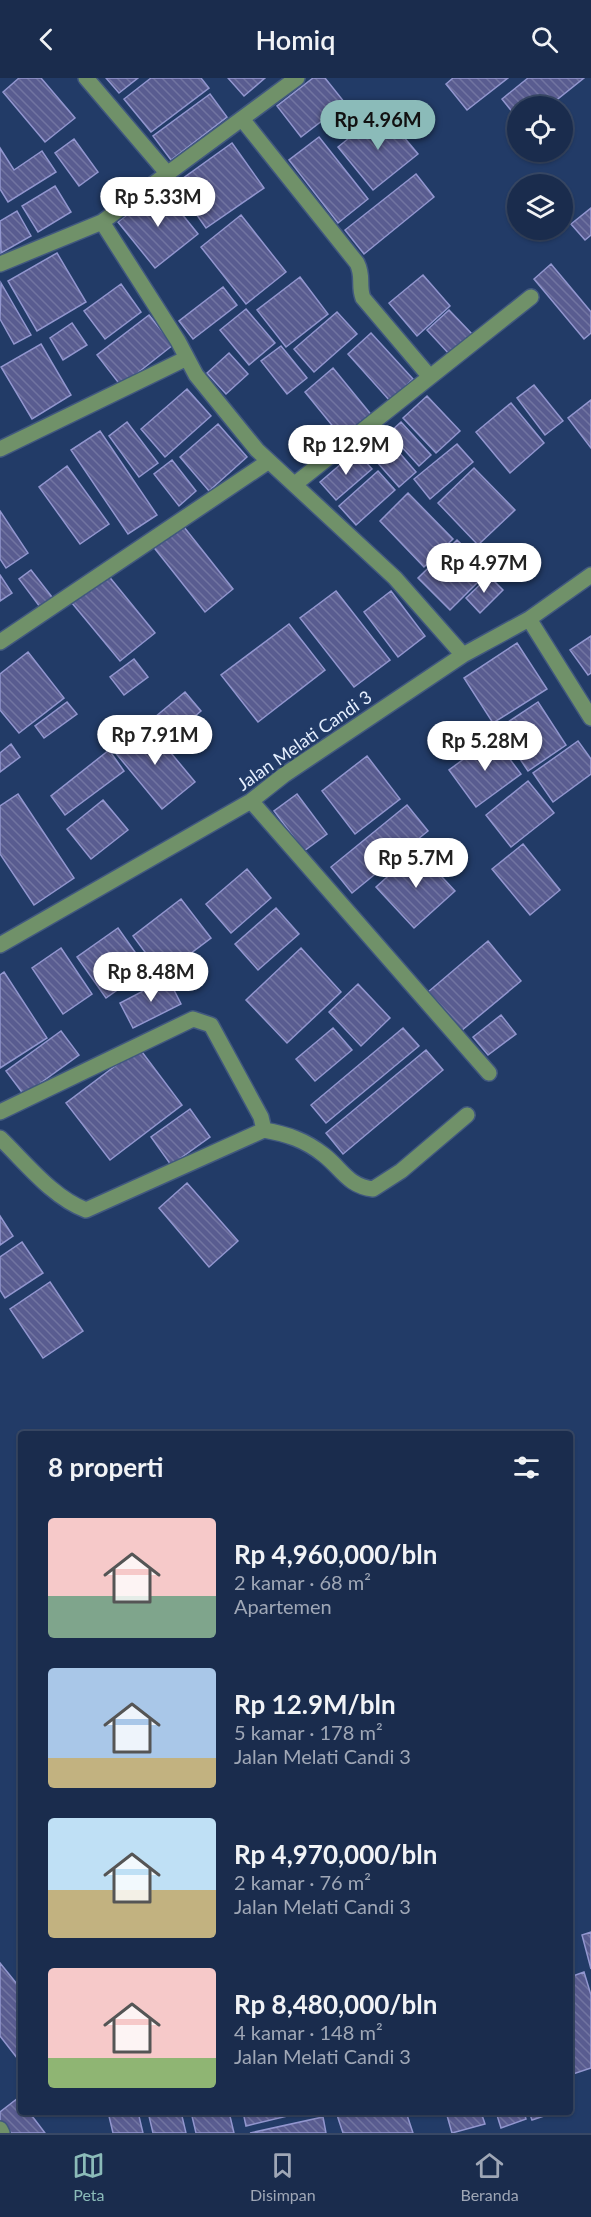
<!DOCTYPE html>
<html lang="id">
<head>
<meta charset="utf-8">
<style>
  :root { --surface:#1a2c4d; --page:#273857; --text:#f1f3f6; --muted:#9fa7b6; --line:#384865; --accent:#8bbbb9 }
  body { margin:0; font-family:Lato,sans-serif; background:var(--page); color:var(--text); height:100vh; display:flex; flex-direction:column; font-size:22px; white-space:nowrap }
  * { box-sizing:border-box; margin:0 }
  p { font-size:20px; color:var(--muted) }
  .icon { flex:none; width:33px; height:33px; fill:none; stroke:currentColor; stroke-width:2; stroke-linecap:round; stroke-linejoin:round }
  .map { position:relative; flex:1; overflow:hidden }
  .details { position:absolute; left:18px; top:1353px; width:555px; height:684px; display:flex; flex-direction:column; background:var(--surface); border-radius:6px; box-shadow:0 2px 4px #0004,0 0 0 2px var(--line) }
  .details>* { flex:none }
  .tools { position:absolute; left:507px; top:18px; display:grid; gap:12px }
  .tools a { display:grid; place-items:center; width:66px; height:66px; border-radius:50%; background:var(--surface); box-shadow:0 2px 4px #0004,0 0 0 2px var(--line); font-size:30px }
  .price { position:absolute; translate:-50% -51px; padding:0 14px; border-radius:21px; background:#fff; color:#222; font-size:20px; line-height:39px; filter:drop-shadow(0 2px 3px #0008) }
  .price::after { content:''; position:absolute; left:50%; top:36px; width:18px; height:14px; margin-left:-9px; background:inherit; clip-path:polygon(0 0,100% 0,50% 100%) }
  .price.selected { background:var(--accent); color:#111 }
  ul { padding:0; list-style:none }
  li { display:flex; align-items:center; gap:18px; height:150px; padding:0 30px }
  li span { display:grid; place-items:center; flex:none; width:168px; height:120px; border-radius:6px; color:#555 }
  li>.icon { margin-inline-start:auto }
  span .icon { width:72px; height:72px; fill:#fffc; stroke-width:1 }
  li b { font-size:26px }
  h2 { display:flex; justify-content:space-between; align-items:center; height:72px; padding:0 30px; font-size:26px }
  header { display:flex; justify-content:space-between; align-items:center; height:78px; padding:0 30px; background:var(--surface); font-size:27px; font-weight:600 }
  .menu { display:flex; justify-content:space-around; align-items:center; height:84px; border-top:2px solid var(--line); background:var(--surface); font-size:16px; color:var(--muted) }
  .menu a { display:grid; justify-items:center; gap:3px }
  .menu .selected { color:var(--accent) }
  .map>svg:first-child { display:block }
  .building { fill:url(#building-back-hatch); stroke:#9296cf; stroke-width:1.5 }
  .lines { fill:none; stroke-linecap:round; stroke-linejoin:round }
  .minor-casing { stroke:#41587f; stroke-width:18 }
  .minor { stroke:#709169; stroke-width:15 }
  .labels { text-anchor:middle; dominant-baseline:central; stroke-width:5; stroke-linejoin:round; paint-order:stroke }
  .street-label { font-size:18px; fill:#e4eefe; stroke:#223b67 }
</style>
</head>
<body>
<header><svg class="icon" aria-label="back" viewBox="0 0 24 24"><path d="M15 5l-7 7 7 7"/></svg>Homiq<svg class="icon" aria-label="search" viewBox="0 0 24 24"><circle cx="10" cy="10" r="6"/><path d="M15 15l6 6"/></svg></header>
<div class="map">
<svg width="591" height="2055" viewBox="0 0 591 2055">
  <defs>
    <pattern id="building-back-hatch" width="6" height="6" patternUnits="userSpaceOnUse" patternTransform="scale(1.5)"><rect width="6" height="6" fill="#595c90"/><path d="M-1 5l2 2M0 0l6 6M5-1l2 2" fill="none" stroke="#7174a1"/></pattern>
  </defs>
  <rect width="100%" height="100%" fill="#223b67"/>
  <path class="building" d="M19,0h22l34,40 -30,24 -42,-50z
    M106,0h32l-19,15z
    M151,0h50l8,10 -58,44 -27,-33z
    M228,0h37l-21,18z
    M313,0h12l20,25 -44,34 -24,-31z
    M453,0h55l-41,32 -21,-26z
    M528,0h56l-35,28h-31v13l-16,-20z
    M210,16l17,23 -56,43 -18,-24z
    M382,33l36,43 -45,36 -35,-43z
    M319,59l49,62 -30,24 -49,-63z
    M74,61l24,33 -19,14 -24,-33z
    M232,65l32,45 -58,40 -31,-44z
    M0,70l14,22 28,-19 14,21 -48,30 -8,-13z
    M416,96l18,23 -70,57 -19,-24z
    M55,108l16,26 -33,20 -16,-26z
    M161,110l37,46 -43,34 -37,-46z
    M591,130v27l-6,5 -14,-16z
    M17,133l14,25 -30,17 -1,-32z
    M241,137l45,57 -40,32 -45,-57z
    M57,175l29,49 -49,29 -29,-50z
    M551,186l40,48v21l-7,6 -50,-60z
    M423,197l27,31 -33,30 -28,-33z
    M300,199l28,37 -42,33 -29,-37z
    M1,205l30,52 -17,9 -14,-25z
    M121,206l20,28 -36,27 -21,-28z
    M223,209l14,18 -44,34 -14,-18z
    M246,231l29,34 -26,22 -29,-35z
    M449,232l23,24 -22,21 -23,-25z
    M337,234l20,22 -43,38 -20,-23z
    M149,237l24,30 -52,41 -24,-31z
    M72,245l15,22 -24,15 -13,-22z
    M371,255l42,46 -23,22 -42,-47z
    M41,266l30,51 -39,24 -31,-52z
    M281,268l26,32 -20,16 -26,-33z
    M229,275l19,21 -22,20 -19,-21z
    M333,290l40,49 -29,23 -39,-48z
    M534,307l29,36 -18,14 -28,-37z
    M187,311l24,27 -46,41 -24,-28z
    M427,318l33,35 -24,22 -33,-35z
    M591,322v48l-23,-30z
    M511,325l33,40 -34,30 -34,-41z
    M127,344l31,41 -19,14 -30,-41z
    M401,344l30,33 -12,11 -30,-33z
    M218,346l29,33 -38,34 -29,-34z
    M379,351l37,43 -17,15 -38,-43z
    M100,353l57,84 -29,19 -57,-84z
    M457,366l16,18 -43,37 -16,-20z
    M356,373l16,18 -36,31 -16,-18z
    M172,382l24,31 -17,15 -25,-32z
    M67,388l42,58 -29,20 -41,-57z
    M474,390l41,42 -37,35 -40,-42z
    M378,393l17,19 -39,35 -17,-19z
    M408,415l45,46 -29,28 -44,-46z
    M0,433l28,42 -22,15 -6,-9z
    M180,444l53,67 -28,23 -53,-67z
    M457,462l32,31 -39,39 -32,-32z
    M31,492l24,31 -12,10 -24,-32z
    M107,496l48,59 -35,28 -48,-58z
    M0,497l12,18 -12,8z
    M489,498l14,14 -23,23 -14,-15z
    M336,513l54,69 -36,27 -54,-69z
    M391,513l34,45 -27,21 -34,-45z
    M289,546l36,46 -67,52 -37,-47z
    M591,558v37l-3,2 -18,-25z
    M517,565l30,46 -54,34 -29,-45z
    M28,574l36,46 -45,35 -19,-23v-36z
    M134,581l14,18 -24,18 -14,-18z
    M185,614l16,19 -29,25 -17,-19z
    M67,624l10,12 -33,24 -9,-12z
    M538,624l28,43 -38,26 -29,-43z
    M147,646l48,58 -33,27 -48,-58z
    M493,659l28,37 -45,33 -27,-37z
    M578,663l13,18v15l-38,28 -20,-29z
    M11,666l9,13 -20,15v-19z
    M109,672l15,21 -59,44 -14,-19z
    M367,678l33,43 -45,35 -33,-43z
    M528,703l26,32 -43,34 -25,-32z
    M18,716l56,84 -40,27 -34,-51v-48z
    M297,716l30,40 -23,17 -30,-40z
    M103,722l25,30 -37,29 -24,-30z
    M407,727l21,26 -76,62 -21,-26z
    M523,766l37,46 -30,25 -38,-46z
    M417,772l38,41 -41,37 -38,-41z
    M247,791l24,29 -40,35 -25,-29z
    M181,821l30,39 -49,37 -29,-39z
    M276,830l23,26 -41,36 -23,-26z
    M118,850l29,41 -41,29 -29,-41z
    M488,863l33,40 -60,50 -33,-39z
    M61,870l31,46 -29,20 -31,-46z
    M301,870l40,44 -54,51 -41,-43z
    M4,894l43,66 -47,30v-93z
    M168,900l13,26 -48,24 -13,-25z
    M358,906l32,34 -29,28 -32,-34z
    M501,937l15,19 -28,21 -15,-18z
    M333,950l19,22 -37,31 -19,-22z
    M403,950l16,18 -93,77 -15,-18z
    M61,953l18,24 -55,40 -18,-24z
    M139,970l43,57 -72,55 -44,-57z
    M426,972l17,20 -100,84 -17,-21z
    M190,1031l20,28 -39,28 -20,-28z
    M187,1105l51,58 -29,26 -50,-59z
    M0,1138l13,20 -13,9z
    M22,1164l21,31 -38,25 -5,-8v-33z
    M50,1204l33,49 -40,27 -33,-49z
    M591,1854v37l-9,-34z
    M0,1885l21,26v74l-21,-27z
    M584,1894l7,23v73l-21,7v-98z
    M18,2020l3,14h8l16,21h-40l-5,-7v-14z
    M108,2034h30l5,21h-30z
    M148,2034h33l5,21h-33z
    M191,2034h38l5,21h-38z
    M243,2034h61l-58,14z
    M336,2034h70l7,21h-70z
    M446,2034h35l4,12 -33,9z
    M496,2034h28l2,7 -25,9z
    M529,2034h27l-24,8z
    M323,2039l3,16h-76z"/>
  <g class="lines">
    <defs>
      <path id="minor" d="M86,0l81,95
        M297,0l-195,144 76,119 18,34 61,75 138,128 68,77
        M242,41l115,144c7,14 1,22 6,35l67,79
        M0,186l102,-42
        M0,371l187,-91
        M295,406l236,-187
        M529,541l62,99
        M0,564l269,-181
        M251,723l238,272
        M0,867l251,-144 33,-26 179,-120 66,-36 62,-44
        M0,1034l193,-93 18,6 50,92 3,13 -178,80c-34,-13 -60,-47 -86,-72
        M264,1052c23,4 41,10 60,25 18,14 24,31 49,34l28,-18 66,-56
        M0,2051l2,4"/>
    </defs>
    <use href="#minor" class="minor-casing"/>
    <use href="#minor" class="minor"/>
  </g>
  <g class="labels">
    <g class="street-label">
      <text transform="translate(304 662) rotate(-35)">Jalan Melati Candi 3</text>
    </g>
  </g>
</svg>
<div class="tools">
<a><svg class="icon" aria-label="locate" viewBox="0 0 24 24"><circle cx="12" cy="12" r="6"/><path d="M12 2v4M12 18v4M2 12h4M18 12h4"/></svg></a>
<a><svg class="icon" aria-label="layers" viewBox="0 0 24 24"><path d="M12 4l9 5-9 5-9-5zM3 14l9 5 9-5"/></svg></a>
</div>
<b class="price selected" style="left:378px;top:73px">Rp 4.96M</b>
<b class="price" style="left:158px;top:150px">Rp 5.33M</b>
<b class="price" style="left:346px;top:398px">Rp 12.9M</b>
<b class="price" style="left:484px;top:516px">Rp 4.97M</b>
<b class="price" style="left:155px;top:688px">Rp 7.91M</b>
<b class="price" style="left:485px;top:694px">Rp 5.28M</b>
<b class="price" style="left:416px;top:811px">Rp 5.7M</b>
<b class="price" style="left:151px;top:925px">Rp 8.48M</b>
<section class="details">
<h2>8 properti<svg class="icon" aria-label="filters" viewBox="0 0 24 24"><path d="M4 7h16M4 17h16"/><circle cx="9" cy="7" r="2"/><circle cx="15" cy="17" r="2"/></svg></h2>
<ul>
<li><span style="background:linear-gradient(#f6c9c9 65%,#7fa58c 0)"><svg class="icon" aria-label="home" viewBox="0 0 24 24"><path d="M3 11l9-7 9 7M6 9v11h12V9"/></svg></span><div><b>Rp 4,960,000/bln</b><p>2 kamar · 68 m²</p><p>Apartemen</p></div></li>
<li><span style="background:linear-gradient(#a9c7e8 75%,#c2b280 0)"><svg class="icon" aria-label="home" viewBox="0 0 24 24"><path d="M3 11l9-7 9 7M6 9v11h12V9"/></svg></span><div><b>Rp 12.9M/bln</b><p>5 kamar · 178 m²</p><p>Jalan Melati Candi 3</p></div></li>
<li><span style="background:linear-gradient(#bfe0f5 60%,#c2b280 0)"><svg class="icon" aria-label="home" viewBox="0 0 24 24"><path d="M3 11l9-7 9 7M6 9v11h12V9"/></svg></span><div><b>Rp 4,970,000/bln</b><p>2 kamar · 76 m²</p><p>Jalan Melati Candi 3</p></div></li>
<li><span style="background:linear-gradient(#f6c9c9 75%,#8fb573 0)"><svg class="icon" aria-label="home" viewBox="0 0 24 24"><path d="M3 11l9-7 9 7M6 9v11h12V9"/></svg></span><div><b>Rp 8,480,000/bln</b><p>4 kamar · 148 m²</p><p>Jalan Melati Candi 3</p></div></li>
</ul>
</section>
</div>
<nav class="menu">
<a class="selected"><svg class="icon" aria-label="map" viewBox="0 0 24 24"><path d="M3 6l6-2 6 2 6-2v14l-6 2-6-2-6 2zM9 4v14M15 6v14"/></svg>Peta</a>
<a><svg class="icon" aria-label="saved" viewBox="0 0 24 24"><path d="M7 4h10v16l-5-4-5 4z"/></svg>Disimpan</a>
<a><svg class="icon" aria-label="home" viewBox="0 0 24 24"><path d="M3 11l9-7 9 7M6 9v11h12V9"/></svg>Beranda</a>
</nav>
</body>
</html>
